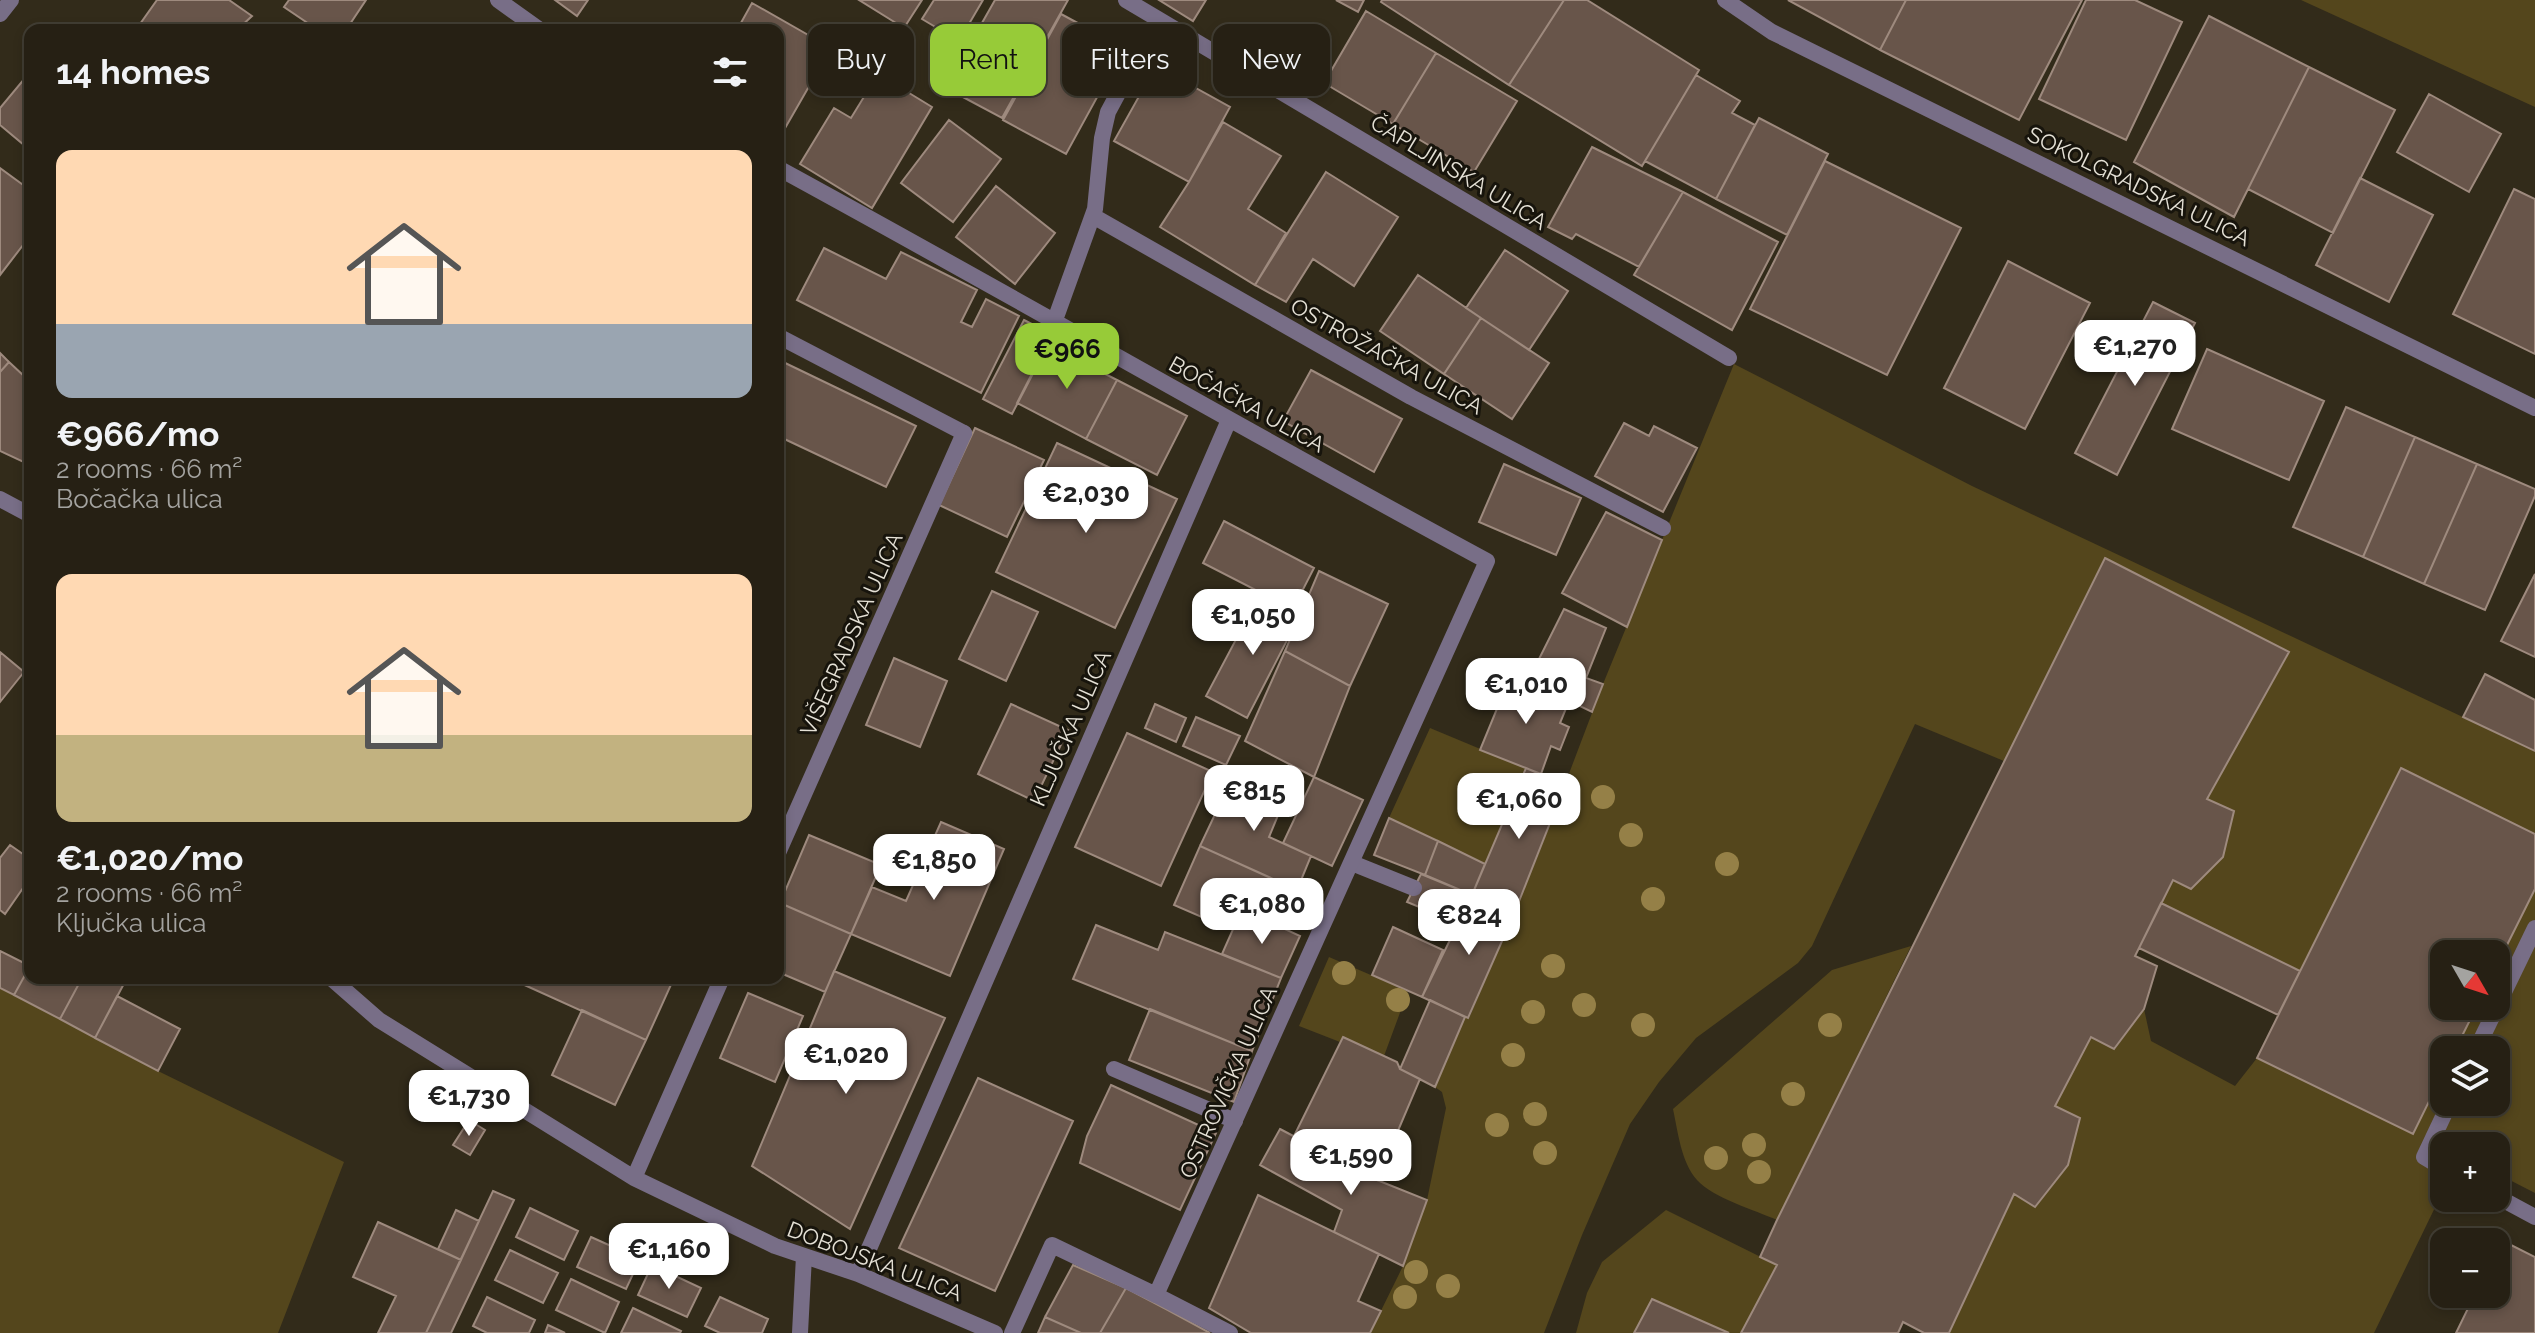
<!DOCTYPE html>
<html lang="en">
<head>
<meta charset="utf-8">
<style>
  :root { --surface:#262014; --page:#322d22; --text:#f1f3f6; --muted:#a4a3a0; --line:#423e34; --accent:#97cb38 }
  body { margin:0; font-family:Raleway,sans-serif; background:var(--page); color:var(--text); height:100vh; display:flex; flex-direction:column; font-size:30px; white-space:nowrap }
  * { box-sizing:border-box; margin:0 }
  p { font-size:26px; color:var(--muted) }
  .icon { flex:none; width:44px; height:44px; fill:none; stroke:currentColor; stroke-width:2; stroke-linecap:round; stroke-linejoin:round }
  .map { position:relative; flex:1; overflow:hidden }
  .details { position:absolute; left:24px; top:24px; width:760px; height:960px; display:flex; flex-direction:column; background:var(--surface); border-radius:16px; box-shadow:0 4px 12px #0003,0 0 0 2px var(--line) }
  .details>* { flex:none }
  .top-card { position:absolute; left:808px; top:24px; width:760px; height:72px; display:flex; gap:16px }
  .needle { width:52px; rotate:129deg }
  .buttons { position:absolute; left:2430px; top:940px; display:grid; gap:16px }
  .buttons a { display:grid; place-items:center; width:80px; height:80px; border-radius:16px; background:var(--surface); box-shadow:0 4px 12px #0003,0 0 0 2px var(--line); font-size:40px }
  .price { position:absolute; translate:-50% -68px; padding:0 18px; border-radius:16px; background:#fff; color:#222; font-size:26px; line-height:52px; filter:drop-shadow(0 2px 4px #0008) }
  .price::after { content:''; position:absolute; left:50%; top:48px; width:24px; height:18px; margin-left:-12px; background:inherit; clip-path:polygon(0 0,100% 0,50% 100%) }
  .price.active { background:var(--accent); color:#111 }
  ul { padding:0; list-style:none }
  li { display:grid; align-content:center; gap:16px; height:424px; padding:0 32px }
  li span { display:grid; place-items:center; height:248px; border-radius:16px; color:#555 }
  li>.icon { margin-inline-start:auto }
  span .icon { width:144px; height:144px; fill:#fffc; stroke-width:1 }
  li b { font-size:34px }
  h2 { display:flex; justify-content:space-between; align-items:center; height:96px; padding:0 32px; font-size:34px }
  .pill { padding:0 28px; border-radius:16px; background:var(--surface); box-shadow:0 4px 12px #0003,0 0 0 2px var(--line); font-size:28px; line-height:72px }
  .pill.active { background:var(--accent); color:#111 }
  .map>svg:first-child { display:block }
  .green { fill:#54461c; fill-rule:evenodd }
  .building { fill:#68554a; stroke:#9e8a7e; stroke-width:2 }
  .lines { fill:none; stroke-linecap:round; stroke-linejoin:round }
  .service { stroke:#786e87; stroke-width:16 }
  .minor { stroke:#786e87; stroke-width:16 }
  .tree { fill:#958047 }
  .labels { text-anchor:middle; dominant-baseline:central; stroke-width:6; stroke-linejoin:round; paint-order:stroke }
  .street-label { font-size:22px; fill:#e5e1d6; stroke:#17140c }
</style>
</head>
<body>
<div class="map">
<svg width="2535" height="1333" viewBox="0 0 2535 1333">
  <rect width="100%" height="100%" fill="#322b1a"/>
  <path class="green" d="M2301,0h234v107z
    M1734,364l238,122 563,265v442l-39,-20v-27h-52v43l-70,144h-425l65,-139 21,13 33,-42 12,-47 -25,-12 36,-69 24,12 29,-40 7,32 84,45 22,-28 43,-87 -139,-68 12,-23 18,9 32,-32 10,-46 -26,-12 81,-147 -183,-94 -101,203 -89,-37 -103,222 -14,17 -102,75 -37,44 -29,42 -48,111 -38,98h-174l33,-67 24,-66 19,-92 -4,-16 -7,-5 30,-70 4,1 68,-160 66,-174zM2444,954h52v52h-52zM2444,1050h52v52h-52z
    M1430,728l96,40 -41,96 -96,-46z
    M1911,946l-134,274c-22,-10 -64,-22 -80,-40 -16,-18 -19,-48 -24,-71l159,-139z
    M1329,957l79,34 -24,65 -41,-19 -3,5 -41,-16z
    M0,988l158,83 186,91 -66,171h-278z
    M1666,1210l111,55 -36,68h-12l-76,-33 -19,33h-58l11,-40 15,-31z"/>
  <path class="building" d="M157,0h72l23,16 -15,14h-88l-9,-6z
    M289,0h77l-20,30h-28l-34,-23z
    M555,0h33l-11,16z
    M859,0h63l-18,28z
    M934,0h49l-24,41 -37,-22z
    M995,0h73l-66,118 -41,-22 36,-64 -15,-9z
    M1159,0h47l-13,21z
    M1336,0h28l-6,12z
    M1382,0h182l-55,85 -128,-83z
    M1564,0h23l112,70 -57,96 -133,-81z
    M1788,0h118l-26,50z
    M1906,0h176l-63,120 -139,-70z
    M2086,0h49l47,22 -56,118 -87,-41z
    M752,3l79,45 -47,82 -6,-3v-97h-41z
    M1366,11l70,42 -43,71 -69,-41z
    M1061,14l63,34 -58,106 -63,-34z
    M2209,16l100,51 -75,150 -100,-55z
    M1436,53l81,48 -43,71 -81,-48z
    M1156,66l74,41 -41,75 -75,-41z
    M2309,67l86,43 -62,123 -85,-44z
    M30,72v78l-30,-25v-17z
    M878,74l54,33 -60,101 -72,-44 34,-56 17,10z
    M1696,75l44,26 -8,12 23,12 -39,74 -71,-38z
    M2429,94l72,40 -32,58 -72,-40z
    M1759,118l69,36 -41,81 -71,-36z
    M949,120l52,39 -48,63 -52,-39z
    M1223,122l58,34 -33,53 38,24 -31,52 -95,-58 29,-45z
    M1592,147l91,45 -44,75 -63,-33 -4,5 -24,-12z
    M1825,161l136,67 -74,147 -137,-66z
    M0,168l30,22v46l-30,39z
    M1326,172l72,45 -44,69 -41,-27 -27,43 -31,-17z
    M2360,178l73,37 -44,87 -73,-37z
    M996,186l59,47 -40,51 -59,-47z
    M2514,189l21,10v155l-82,-40z
    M1683,192l95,50 -46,88 -98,-55z
    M824,248l62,31 15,-27 76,38 -16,32 11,5 14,-28 33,17 -38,77 -184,-93z
    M1505,250l63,41 -39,59 -63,-42z
    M2008,261l82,42 -65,126 -81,-41z
    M1418,275l63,43 -37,56 -64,-43z
    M2153,302l42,21 -78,152 -42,-22z
    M1481,318l68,45 -37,56 -68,-45z
    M1024,320l29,15 -41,79 -29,-15z
    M1047,344l70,36 -31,59 -69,-36z
    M2207,349l117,52 -35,79 -117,-51z
    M0,353l9,9 -9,10z
    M781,361l135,65 -30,61 -108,-51v-68z
    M9,362l15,14 6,-7v96l-30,-14v-79z
    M1311,370l91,49 -28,53 -91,-51z
    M1117,380l70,36 -30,59 -71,-36z
    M2346,407l69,30 -52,120 -70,-30z
    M1624,423l25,13 5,-10 43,22 -34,64 -68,-36z
    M975,428l69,32 -37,77 -68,-32z
    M2415,437l62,27 -53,120 -61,-27z
    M1057,443l120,56 -62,129 -119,-56z
    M1504,464l77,34 -25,57 -77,-33z
    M2477,464l58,25v7l-50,114 -61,-26z
    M1606,512l56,28 -35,87 -65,-34z
    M1224,521l90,47 -21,41 -90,-46z
    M2105,558l184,94 -82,147 27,12 -11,46 -32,32 -18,-9 -38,76 22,10 -13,43 -30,40 -23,-12 -36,69 25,12 -12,47 -33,42 -21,-13 -65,139h-25l-21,-11 -5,11h-157l36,-68 -17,-8 17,-37z
    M1319,571l69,33 -38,82 -65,-35z
    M2535,574v83l-34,-16z
    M992,591l46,21 -32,69 -47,-22z
    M1259,596l40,21 -52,101 -41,-22z
    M1564,609l42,19 -20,50 17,6 -11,28 -64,-31z
    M1285,651l65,35 -36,91 -69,-36z
    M0,652l24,20 -24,30z
    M894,658l53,23 -27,66 -54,-22z
    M2485,674l50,26v51l-72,-34z
    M1510,677l59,24 -9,22 9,4 -9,23 -9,-4 -10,28 -61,-24z
    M1011,704l57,26 -34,71 -56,-27z
    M1155,704l31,14 -10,24 -31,-14z
    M1196,717l44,19 -14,29 -43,-19z
    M1127,733l86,39 -52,114 -86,-39z
    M1526,768l39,17 -51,129 -42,-19z
    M2401,768l134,66v55l-39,78v-13h-52v52h33l-22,44h-11v21l-31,63 -156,-76z
    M1235,772l51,24 -17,41 42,19 -14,34 -97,-44z
    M1314,777l49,23 -31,66 -49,-23z
    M1389,818l49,23 -13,34 -51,-20z
    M941,822l63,27 -54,127 -99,-42 21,-47 34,14z
    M809,835l72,30 -30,69 -71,-31z
    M1438,841l47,23 -13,31 -47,-20z
    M10,845l20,14v19l-25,36 -5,-4v-52z
    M1200,846l102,46 -14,32 -53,-22 -8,26 -53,-23z
    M1421,874l51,21 -14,28 -51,-21z
    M1472,895l42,19 -46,104 -46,-21z
    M780,903l71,31 -26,58 -47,-20v-64z
    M2161,903l139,68 -22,44 -139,-67z
    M1238,918l20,9 5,-8 37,17 -19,42 -59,-24z
    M1096,925l62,25 7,-18 116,46 -29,73 -179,-72z
    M1393,927l50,23 -21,47 -50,-22z
    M0,951l30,15 -16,29 -14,-7z
    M30,966v12h52l-22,41 -46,-24z
    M834,971l111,47 -95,211 -98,-63z
    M82,978h45l-32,60 -35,-19z
    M509,978h165l-28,62z
    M748,993l55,23 -28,66 -55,-24z
    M117,996l63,33 -22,42 -63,-33z
    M1430,1000l35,17 -30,70 -35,-18z
    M1150,1009l102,42 -18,51 -105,-42z
    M582,1010l64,30 -31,65 -63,-30z
    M1343,1037l54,25 3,7 20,10 -43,101 -83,-44z
    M978,1078l95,43 -78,170 -96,-43z
    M1111,1085l105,48 -36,77 -100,-47 7,-27z
    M469,1120l16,10 -15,25 -17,-10z
    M1280,1129l97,51 50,20 -24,66 -69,-34 8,-22 -82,-45z
    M493,1191l21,9 -63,133h-25z
    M1258,1195l121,59 -21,47 23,10 -11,22h-119l-42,-25z
    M530,1208l48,23 -14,29 -48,-23z
    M456,1210l23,11 -18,39 -23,-11z
    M378,1222l83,38 -35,73h-48l18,-37 -43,-19z
    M591,1237l49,22 -14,30 -49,-22z
    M2501,1240l34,17v76h-79l19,-39h21v-44z
    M510,1250l48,23 -15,30 -48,-23z
    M652,1265l49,23 -14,29 -49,-22z
    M1073,1265l53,23 -26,45h-19l-36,-16z
    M571,1279l48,23 -14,31 -49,-23z
    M1126,1288l40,21 44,24h-110z
    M487,1297l48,23 -6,13h-42l-14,-7z
    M720,1297l48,22 -6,14h-42l-15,-7z
    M1652,1299l77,34h-95z
    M633,1308l48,23 -1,2h-59z
    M1045,1317l36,16h-43z
    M548,1325l17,8h-20z"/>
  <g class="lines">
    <path class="service" d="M778,336l186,97
      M1352,863l62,25
      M2476,1050l59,-122
      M1114,1069l121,52
      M2444,1169l-20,-12 26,-55
      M2496,1196l39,21
      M1156,1295l74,38"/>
    <path class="minor" d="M498,0l42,30
      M1126,0l603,358
      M1725,0l47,32 763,376
      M0,14l11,-14
      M778,168c237,129 471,265 709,393l-331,734 -104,-50 -40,88
      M1093,216l318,181 252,131
      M1055,320l40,-111 7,-71 6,-26 50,-93
      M0,499l30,16
      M778,853l186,-420
      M331,978l48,42 255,158 141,68 83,28 137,59
      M634,1178l88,-200
      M858,1274l371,-854
      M800,1333l4,-77"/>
  </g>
  <g class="tree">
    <circle cx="1603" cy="797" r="12"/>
    <circle cx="1631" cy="835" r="12"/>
    <circle cx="1727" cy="864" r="12"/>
    <circle cx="1653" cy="899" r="12"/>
    <circle cx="1553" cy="966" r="12"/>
    <circle cx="1344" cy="973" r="12"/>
    <circle cx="1398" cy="1000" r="12"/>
    <circle cx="1584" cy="1005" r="12"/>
    <circle cx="1533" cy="1012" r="12"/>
    <circle cx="1643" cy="1025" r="12"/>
    <circle cx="1830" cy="1025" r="12"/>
    <circle cx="1513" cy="1055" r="12"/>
    <circle cx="1793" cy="1094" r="12"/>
    <circle cx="1535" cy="1114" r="12"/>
    <circle cx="1497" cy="1125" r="12"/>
    <circle cx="1754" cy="1145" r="12"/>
    <circle cx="1545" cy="1153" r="12"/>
    <circle cx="1716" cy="1158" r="12"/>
    <circle cx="1759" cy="1172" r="12"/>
    <circle cx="1416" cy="1272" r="12"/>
    <circle cx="1448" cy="1286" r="12"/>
    <circle cx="1405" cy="1297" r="12"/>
  </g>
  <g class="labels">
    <g class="street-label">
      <text transform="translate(1459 172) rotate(31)">ČAPLJINSKA ULICA</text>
      <text transform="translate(2139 186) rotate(26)">SOKOLGRADSKA ULICA</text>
      <text transform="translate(1387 356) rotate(29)">OSTROŽAČKA ULICA</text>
      <text transform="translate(1247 404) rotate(29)">BOČAČKA ULICA</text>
      <text transform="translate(851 634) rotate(-66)">VIŠEGRADSKA ULICA</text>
      <text transform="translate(1070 728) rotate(-66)">KLJUČKA ULICA</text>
      <text transform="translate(1228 1082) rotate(-66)">OSTROVIČKA ULICA</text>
      <text transform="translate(875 1261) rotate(21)">DOBOJSKA ULICA</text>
    </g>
  </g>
</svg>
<div class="buttons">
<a><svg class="needle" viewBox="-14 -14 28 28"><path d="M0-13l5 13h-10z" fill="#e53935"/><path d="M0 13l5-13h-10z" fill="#a4a3a0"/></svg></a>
<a><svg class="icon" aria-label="layers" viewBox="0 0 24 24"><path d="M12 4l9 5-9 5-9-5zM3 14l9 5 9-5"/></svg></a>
<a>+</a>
<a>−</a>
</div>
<b class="price" style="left:2135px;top:388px">€1,270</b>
<b class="price active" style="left:1067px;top:391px">€966</b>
<b class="price" style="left:1086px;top:535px">€2,030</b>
<b class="price" style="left:1253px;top:657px">€1,050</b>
<b class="price" style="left:1526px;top:726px">€1,010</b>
<b class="price" style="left:1254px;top:833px">€815</b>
<b class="price" style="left:1519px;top:841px">€1,060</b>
<b class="price" style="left:934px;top:902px">€1,850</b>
<b class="price" style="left:1262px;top:946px">€1,080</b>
<b class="price" style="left:1469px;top:957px">€824</b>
<b class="price" style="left:846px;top:1096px">€1,020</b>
<b class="price" style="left:469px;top:1138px">€1,730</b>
<b class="price" style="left:1351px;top:1197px">€1,590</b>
<b class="price" style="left:669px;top:1291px">€1,160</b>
<div class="top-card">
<a class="pill">Buy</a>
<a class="pill active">Rent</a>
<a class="pill">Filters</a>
<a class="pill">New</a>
</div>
<section class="details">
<h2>14 homes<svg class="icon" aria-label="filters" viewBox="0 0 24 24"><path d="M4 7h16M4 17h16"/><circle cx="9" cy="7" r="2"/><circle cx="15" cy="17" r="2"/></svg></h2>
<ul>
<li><span style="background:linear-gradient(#ffd9b3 70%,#9aa5b1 0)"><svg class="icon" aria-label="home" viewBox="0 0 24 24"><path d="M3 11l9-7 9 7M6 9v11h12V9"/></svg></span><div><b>€966/mo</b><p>2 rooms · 66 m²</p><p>Bočačka ulica</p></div></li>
<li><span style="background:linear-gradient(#ffd9b3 65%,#c2b280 0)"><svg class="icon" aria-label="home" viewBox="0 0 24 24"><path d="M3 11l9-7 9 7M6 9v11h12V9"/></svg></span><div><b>€1,020/mo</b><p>2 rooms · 66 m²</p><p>Ključka ulica</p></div></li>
</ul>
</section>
</div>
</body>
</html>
